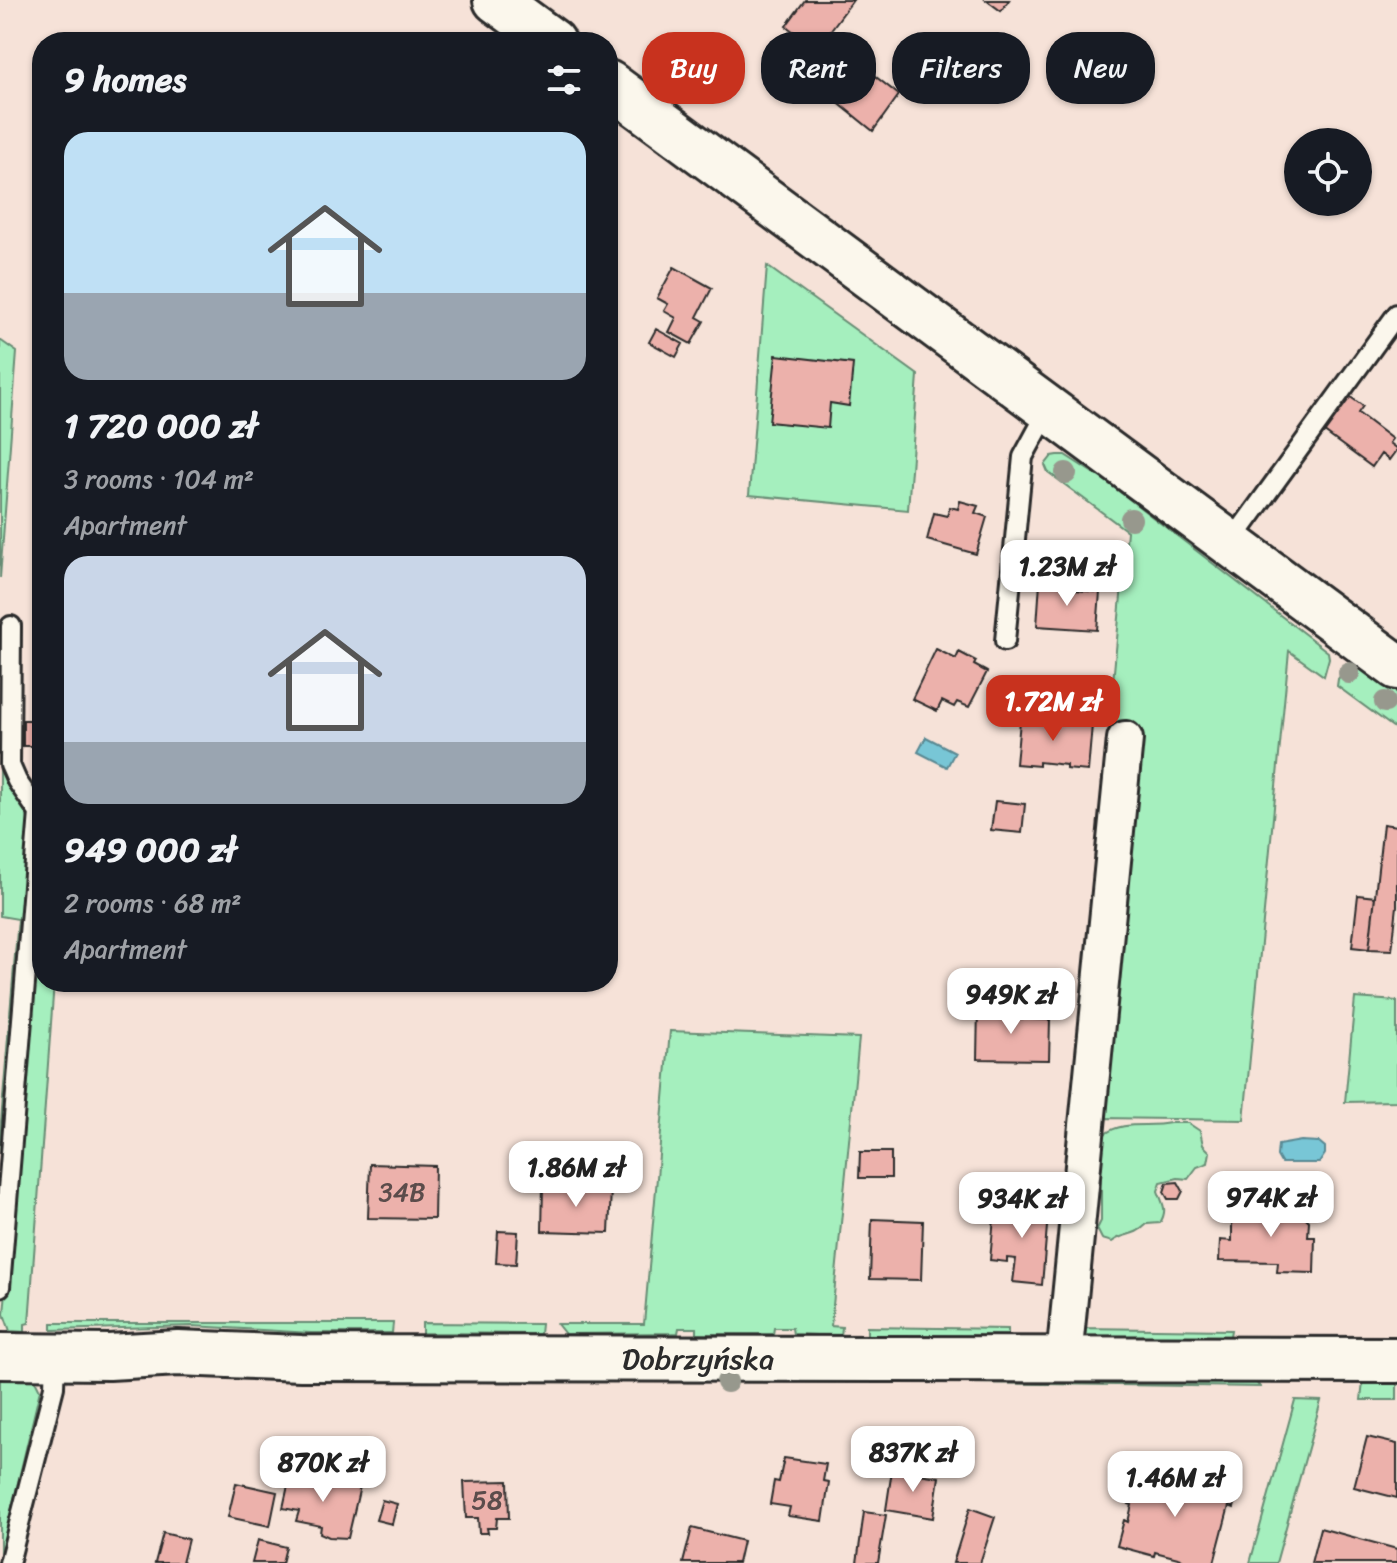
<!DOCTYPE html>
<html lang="en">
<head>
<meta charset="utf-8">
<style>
  :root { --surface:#171b24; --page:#242831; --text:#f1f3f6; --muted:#9ea1a6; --accent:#c8321e }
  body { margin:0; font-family:Sriracha,sans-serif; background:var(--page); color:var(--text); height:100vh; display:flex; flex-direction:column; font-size:30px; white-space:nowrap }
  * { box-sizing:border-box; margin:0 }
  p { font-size:26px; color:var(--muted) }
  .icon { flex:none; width:44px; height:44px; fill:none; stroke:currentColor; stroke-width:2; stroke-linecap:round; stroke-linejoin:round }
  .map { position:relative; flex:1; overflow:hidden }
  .panel { position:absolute; left:32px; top:32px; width:586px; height:960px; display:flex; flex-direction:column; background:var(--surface); border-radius:32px; box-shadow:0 2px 6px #0004 }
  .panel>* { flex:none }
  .hud { position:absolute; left:642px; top:32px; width:634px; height:72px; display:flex; gap:16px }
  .tools { position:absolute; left:1284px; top:128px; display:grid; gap:16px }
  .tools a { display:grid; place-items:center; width:88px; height:88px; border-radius:50%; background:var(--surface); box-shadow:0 2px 6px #0004; font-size:40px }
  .price { position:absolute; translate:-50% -68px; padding:0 18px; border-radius:16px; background:#fff; color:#222; font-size:26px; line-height:52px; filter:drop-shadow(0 2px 4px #0008) }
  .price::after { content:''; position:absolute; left:50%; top:48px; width:24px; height:18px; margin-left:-12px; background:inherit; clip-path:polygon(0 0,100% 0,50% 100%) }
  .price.selected { background:var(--accent); color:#fff }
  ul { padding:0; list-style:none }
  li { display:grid; align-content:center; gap:16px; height:424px; padding:0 32px }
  li span { display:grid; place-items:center; height:248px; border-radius:24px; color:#555 }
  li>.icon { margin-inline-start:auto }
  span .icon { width:144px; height:144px; fill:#fffc; stroke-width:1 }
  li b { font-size:34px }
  h2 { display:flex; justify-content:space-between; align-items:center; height:96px; padding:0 32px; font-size:34px }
  .chip { padding:0 28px; border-radius:32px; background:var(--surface); box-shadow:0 2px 6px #0004; font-size:28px; line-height:72px }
  .chip.selected { background:var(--accent); color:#fff }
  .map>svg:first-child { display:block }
  .green { fill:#a5efbe; stroke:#688d74; stroke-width:2 }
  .water { fill:#78c6d6; stroke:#598892; stroke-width:2 }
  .building { fill:#ecb1ab; stroke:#2b2b2b; stroke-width:2 }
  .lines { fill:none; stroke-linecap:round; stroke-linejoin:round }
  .service-casing { stroke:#2b2b2b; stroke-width:24 }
  .minor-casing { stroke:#2b2b2b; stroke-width:40 }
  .tertiary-casing { stroke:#2b2b2b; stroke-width:50 }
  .primary-casing { stroke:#2b2b2b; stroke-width:50 }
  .service { stroke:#fbf7ec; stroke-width:18 }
  .minor { stroke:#fbf7ec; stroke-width:34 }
  .tertiary { stroke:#fbf7ec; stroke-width:44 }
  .primary { stroke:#fbf7ec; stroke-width:44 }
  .tree { fill:#97988d }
  .labels { text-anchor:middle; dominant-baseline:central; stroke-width:8; stroke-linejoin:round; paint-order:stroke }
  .number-label { font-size:26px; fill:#5b4c4b }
  .street-label { font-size:30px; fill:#2b2b2b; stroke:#fbf7ec }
</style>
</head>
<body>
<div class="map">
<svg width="1397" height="1563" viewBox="0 0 1397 1563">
  <rect width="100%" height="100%" fill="#f6e2d8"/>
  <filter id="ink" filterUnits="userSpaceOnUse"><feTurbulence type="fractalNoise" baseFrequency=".0125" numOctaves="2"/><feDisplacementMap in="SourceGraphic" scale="16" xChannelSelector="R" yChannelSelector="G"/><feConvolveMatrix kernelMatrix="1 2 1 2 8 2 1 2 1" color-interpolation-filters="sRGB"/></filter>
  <g filter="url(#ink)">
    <path class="green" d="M767,266l151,109 -10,135 -159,-15z
      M0,340l17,12 -17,226z
      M1058,455h7l42,27 221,170 1,6 -5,18 -35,-25 -45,469 -144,-2 -19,210 150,2 -1,6h-150l-7,-221 54,-584 -79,-59 -3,-7 7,-9z
      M1352,660l45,33v37l-60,-44 1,-7z
      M0,767l27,48 4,15 -31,385v-82l18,-214 -18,-3z
      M42,880v102h12l-25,341 -4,1v8l-15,-1 -6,-17z
      M1355,998l42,3v100l-52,1z
      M670,1031l189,7 -28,288 11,1 -1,9 -48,-2 -1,-6h-18l-1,6h-76v-6h-18l-1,5 -113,1 -8,-10h87z
      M1170,1123h18l12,8 3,14 7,7 -2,11 -11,4 -9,12 -10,-1 -17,4 -3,9c5,14 10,19 2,32l-13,1c-14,14 -23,8 -35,18l-10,-3 -5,-10 4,-8v-61l4,-26c18,-14 43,-6 65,-11z
      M52,1323h341l-1,10h-81l-119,-7 -140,4z
      M422,1323l119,1 -1,10 -118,-1z
      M867,1327l141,2v7l-141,-1z
      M0,1374h32l8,16 -40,168z
      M987,1374l263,2 10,11 -283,-4z
      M1397,1374v26h-36l2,-18 4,-6z
      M1295,1400l26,1 -45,162h-26z"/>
    <path class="water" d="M926,737l29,15 -8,15 -29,-15z
      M1301,1141l18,1 6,5v7l-6,9h-38l-4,-7 1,-11z"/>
    <path class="building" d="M805,0h48l-29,39 -9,-6 -7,9 -22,-16z
      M986,0h23l-8,11z
      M857,62l42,33 -26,36 -42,-34z
      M674,267l38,21 -15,29 7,4 -13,23 -22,-12 7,-14 -12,-7 4,-7 -11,-6z
      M656,329l27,15 -7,13 -27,-15z
      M776,355l77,9 -4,42 -19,-3 -2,25 -59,-6z
      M1349,396l14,10 -5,7 34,26 -3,4 8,6 -8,11 -8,-6 -9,13 -49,-36z
      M960,501l18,5 -3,7 12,4 -11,37 -49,-14 7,-27 13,3 3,-9 8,2z
      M1040,582l24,2 -1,5 37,3 -3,38 -60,-4z
      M936,649l20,10 3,-7 17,9 -2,4 13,7 -18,35 -12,-5 -3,5 -12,-6 -5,10 -25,-12z
      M1021,710l21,2 -1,9 51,4 -4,46 -22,-2v-4l-27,-3v4l-23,-2z
      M23,720h19v26h-19z
      M995,801l30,3 -3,29 -31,-3z
      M1383,824l14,2v80l-5,44 -23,-1z
      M1358,895l17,2 -6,52 -17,-2z
      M978,1006l28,1v11l44,2 -1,40 -72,-1z
      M860,1152h31v26h-32z
      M370,1164l65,2 -1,53 -66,-1z
      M1178,1182l5,9 -4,8h-11l-4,-7 3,-9z
      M543,1186l68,2 -2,45 -67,-2z
      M1020,1200l29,3 -7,82 -29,-3 3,-23 -9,-1v4l-17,-2 5,-52 24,2z
      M1268,1206l27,1 14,14 -1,16h7l-1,36 -37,-1 1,-10 -59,-1 1,-21 12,1v-32l36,1z
      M872,1219l51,2 -2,59 -51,-1z
      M498,1231l20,1 -2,32 -20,-1z
      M1367,1437l30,7v54l-43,-11z
      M784,1458l42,6 -3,17 6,1 -6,39 -35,-5 2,-9 -20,-3 4,-23 5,1z
      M892,1470l47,7 -6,41 -47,-8z
      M1138,1470l99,27 -3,11 -5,-2 -15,57h-32v-4l-27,-7 -1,4 -37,-10 7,-26 4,2 4,-17 -3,-1z
      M291,1472l17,3v4l32,7 1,-8 20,4 -13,56 -19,-1 -9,-4 1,-7 -25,-5 3,-10 -16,-3z
      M508,1481l1,37h-12l-1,10h-9l1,5h-9l-1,-15h-12l-2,-36z
      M236,1483l41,9 -7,34 -42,-9z
      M382,1500l15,4 -5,20 -16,-4z
      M970,1508l25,9 -15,46h-27z
      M864,1512l22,3 -8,48h-21z
      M692,1528l51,13 -5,22h-55z
      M1320,1528l77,21v14h-86z
      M163,1533l25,6 -6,24h-27z
      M258,1540l28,7 -4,16h-30z"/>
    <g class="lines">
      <defs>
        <path id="service" d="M1230,544l167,-230
          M11,626l-1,139 7,16 22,32
          M1005,641l18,-184 26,-48
          M0,1287l39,-474 3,-2
          M9,1563l45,-176 1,-30"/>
        <path id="minor" d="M1064,1359l61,-620"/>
        <path id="tertiary" d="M0,1356l109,1 69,-4 123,5 1096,2"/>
        <path id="primary" d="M496,0l57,42
          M608,83l789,584"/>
      </defs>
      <use href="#service" class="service-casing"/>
      <use href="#minor" class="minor-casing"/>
      <use href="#tertiary" class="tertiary-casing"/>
      <use href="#primary" class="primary-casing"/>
      <use href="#service" class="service"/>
      <use href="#minor" class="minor"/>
      <use href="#tertiary" class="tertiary"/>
      <use href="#primary" class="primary"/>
    </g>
    <g class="tree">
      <circle cx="1066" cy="473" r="11"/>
      <circle cx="1131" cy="519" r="11"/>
      <circle cx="1349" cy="673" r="11"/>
      <circle cx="1385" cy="702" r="11"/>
      <circle cx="727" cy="1382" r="11"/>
    </g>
  </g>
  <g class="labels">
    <g class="number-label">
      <text x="402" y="1192">34B</text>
      <text x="487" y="1500">58</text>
    </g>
    <g class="street-label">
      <text x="698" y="1359">Dobrzyńska</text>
    </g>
  </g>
</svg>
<div class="tools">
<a><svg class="icon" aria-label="locate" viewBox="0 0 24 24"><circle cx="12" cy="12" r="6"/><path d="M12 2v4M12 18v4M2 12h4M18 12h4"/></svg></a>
</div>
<b class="price" style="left:1067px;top:608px">1.23M zł</b>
<b class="price selected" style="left:1053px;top:743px">1.72M zł</b>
<b class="price" style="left:1011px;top:1036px">949K zł</b>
<b class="price" style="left:576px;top:1209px">1.86M zł</b>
<b class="price" style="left:1271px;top:1239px">974K zł</b>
<b class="price" style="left:1022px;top:1240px">934K zł</b>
<b class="price" style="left:913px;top:1494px">837K zł</b>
<b class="price" style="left:323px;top:1504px">870K zł</b>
<b class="price" style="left:1175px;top:1519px">1.46M zł</b>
<div class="hud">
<a class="chip selected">Buy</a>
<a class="chip">Rent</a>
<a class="chip">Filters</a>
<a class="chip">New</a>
</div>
<section class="panel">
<h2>9 homes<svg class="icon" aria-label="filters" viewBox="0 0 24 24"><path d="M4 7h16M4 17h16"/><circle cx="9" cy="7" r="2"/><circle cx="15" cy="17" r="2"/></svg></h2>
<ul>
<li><span style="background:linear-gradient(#bfe0f5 65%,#9aa5b1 0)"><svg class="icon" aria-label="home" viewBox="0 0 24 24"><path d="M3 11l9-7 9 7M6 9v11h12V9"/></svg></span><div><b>1 720 000 zł</b><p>3 rooms · 104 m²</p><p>Apartment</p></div></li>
<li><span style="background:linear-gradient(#c9d6e8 75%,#9aa5b1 0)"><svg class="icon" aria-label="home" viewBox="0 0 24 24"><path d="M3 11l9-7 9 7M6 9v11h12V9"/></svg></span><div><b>949 000 zł</b><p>2 rooms · 68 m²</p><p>Apartment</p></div></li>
</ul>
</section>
</div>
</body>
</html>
